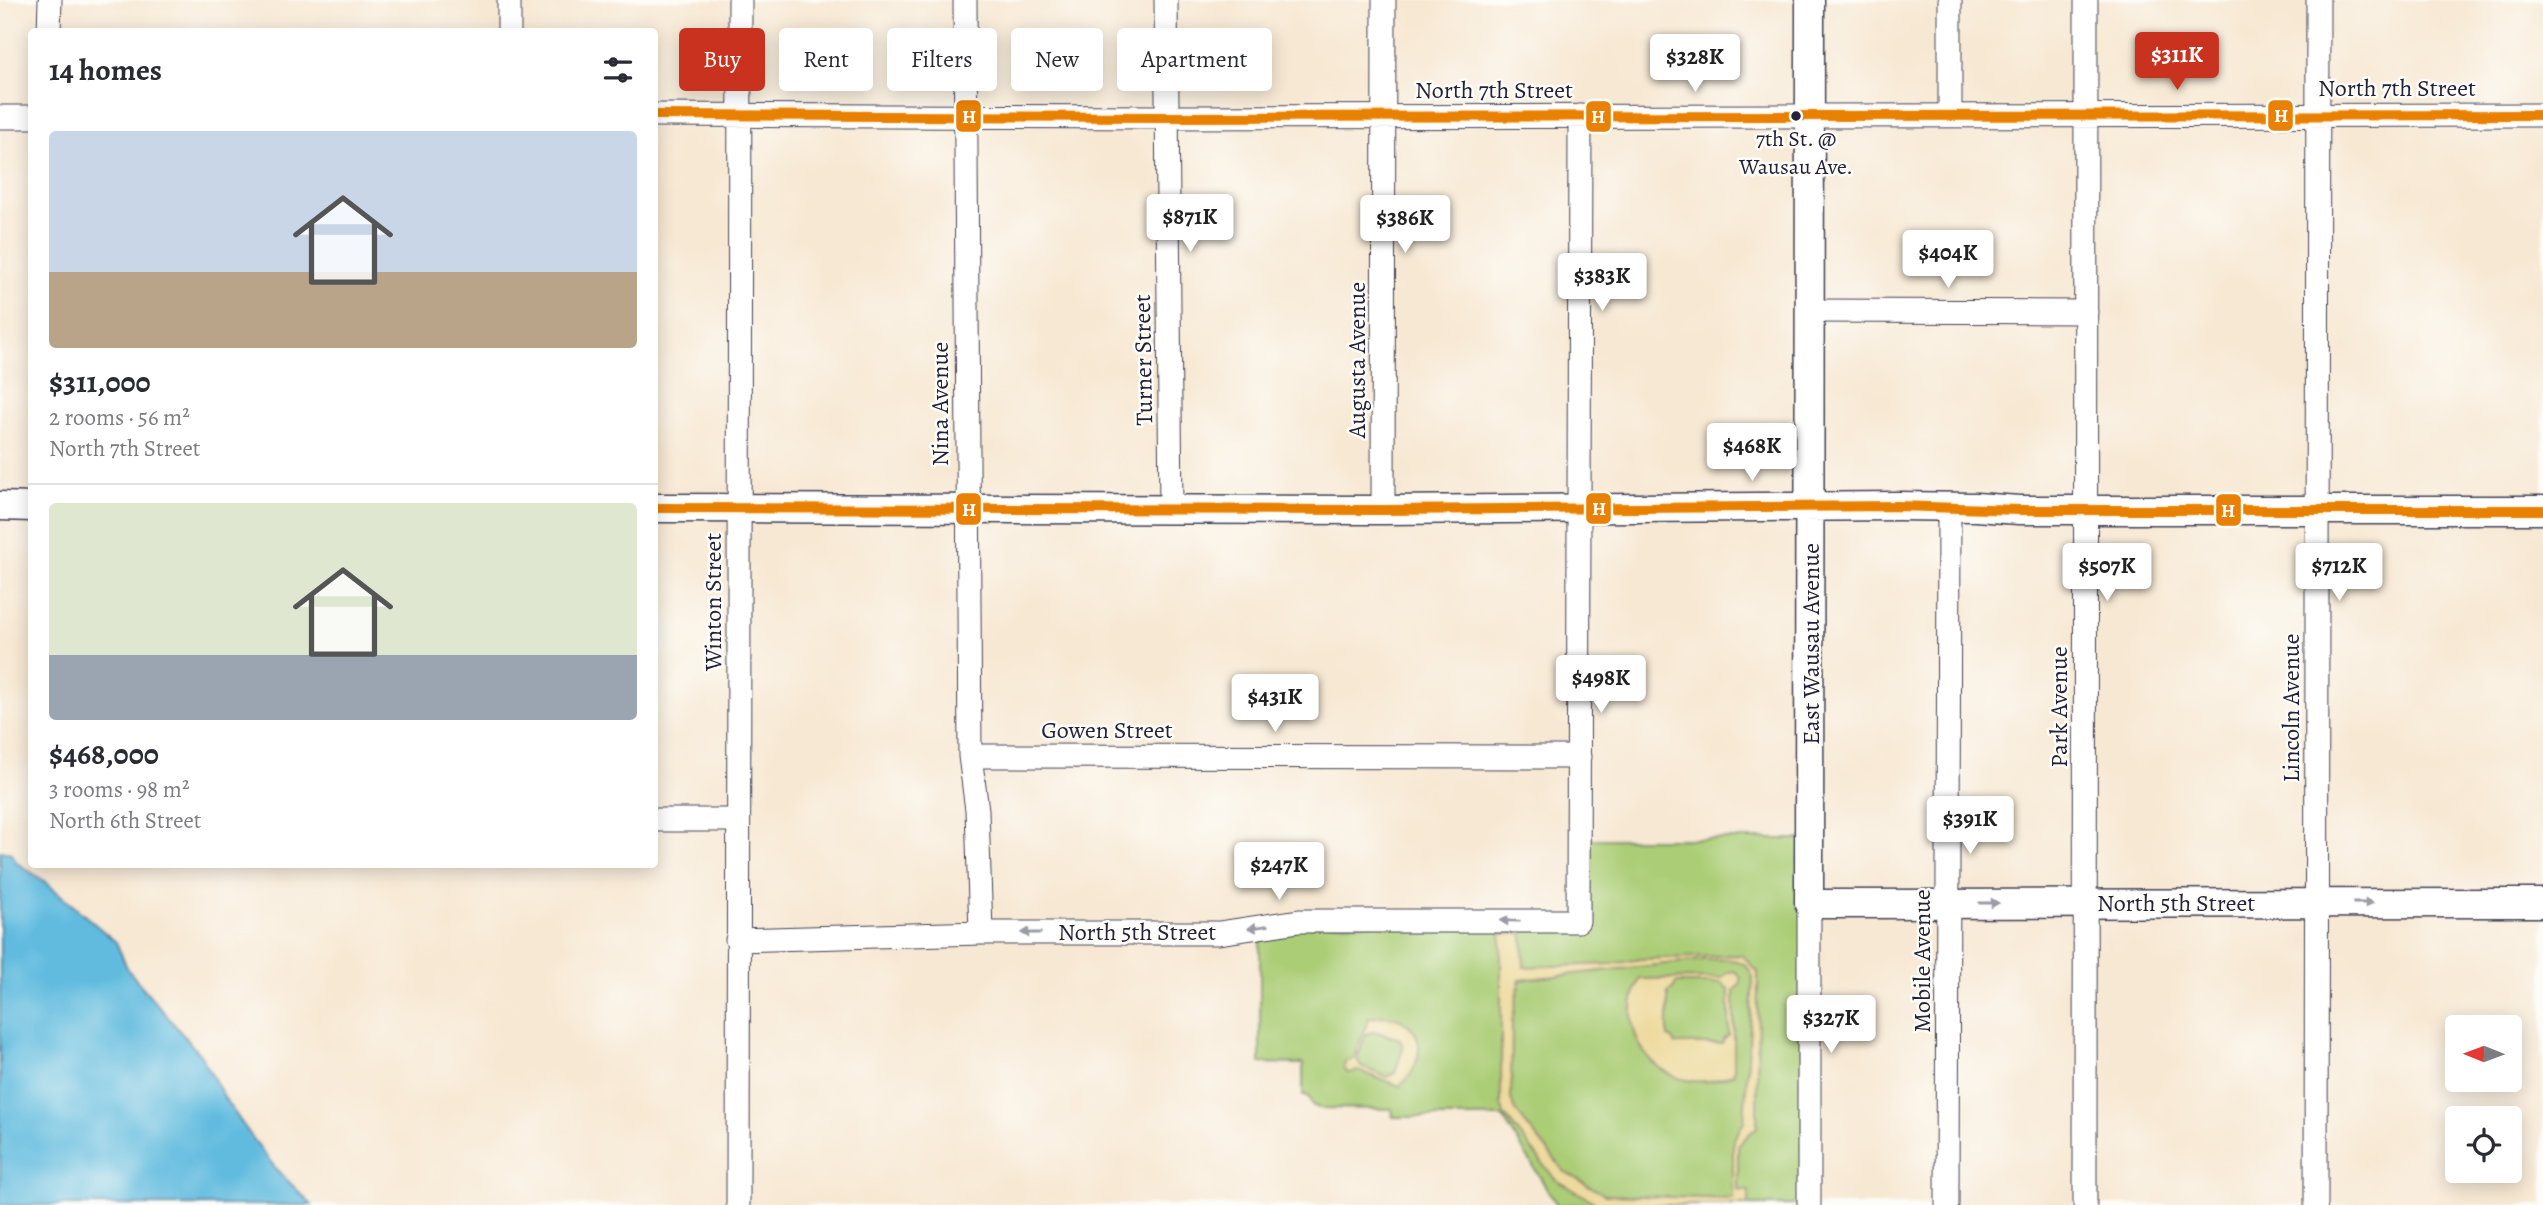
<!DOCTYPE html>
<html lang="en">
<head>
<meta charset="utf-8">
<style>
  :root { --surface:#fff; --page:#f2f2f3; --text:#2b2b33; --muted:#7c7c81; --line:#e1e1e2; --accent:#c8321e }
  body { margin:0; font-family:Alegreya,serif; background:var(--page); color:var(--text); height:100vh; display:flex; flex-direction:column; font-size:26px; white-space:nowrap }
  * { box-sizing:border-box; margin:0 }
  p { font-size:23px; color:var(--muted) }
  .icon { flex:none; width:38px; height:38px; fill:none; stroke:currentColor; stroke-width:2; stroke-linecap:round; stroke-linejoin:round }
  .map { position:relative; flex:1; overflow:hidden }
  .side { position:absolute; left:28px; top:28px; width:630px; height:840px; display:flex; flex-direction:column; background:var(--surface); border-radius:7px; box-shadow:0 4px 18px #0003 }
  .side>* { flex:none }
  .hud { position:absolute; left:679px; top:28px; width:665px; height:63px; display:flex; gap:14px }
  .needle { width:46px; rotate:271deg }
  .tools { position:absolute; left:2445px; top:1015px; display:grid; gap:14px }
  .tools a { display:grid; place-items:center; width:77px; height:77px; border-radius:7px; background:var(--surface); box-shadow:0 4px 18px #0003; font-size:35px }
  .price { position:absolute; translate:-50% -60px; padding:0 16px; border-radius:7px; background:#fff; color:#222; font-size:23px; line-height:46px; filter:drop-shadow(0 2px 4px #0008) }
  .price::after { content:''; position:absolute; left:50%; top:42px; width:21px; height:16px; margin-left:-10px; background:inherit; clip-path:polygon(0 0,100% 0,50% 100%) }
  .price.selected { background:var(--accent); color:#fff }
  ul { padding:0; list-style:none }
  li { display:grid; align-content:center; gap:14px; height:371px; padding:0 21px }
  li+li { border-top:2px solid var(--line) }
  li span { display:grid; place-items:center; height:217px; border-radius:7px; color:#555 }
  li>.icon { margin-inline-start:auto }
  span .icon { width:126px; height:126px; fill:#fffc; stroke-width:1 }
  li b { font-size:30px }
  h2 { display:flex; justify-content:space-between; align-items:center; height:84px; padding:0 21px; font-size:30px }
  .chip { padding:0 24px; border-radius:7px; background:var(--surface); box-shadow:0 4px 18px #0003; font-size:24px; line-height:63px }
  .chip.selected { background:var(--accent); color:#fff }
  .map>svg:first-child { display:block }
  .green { fill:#abcd76; stroke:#667858; stroke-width:2 }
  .sand { fill:#eeda9e; stroke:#887e6c; stroke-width:2; fill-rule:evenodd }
  .water { fill:#61bbdf; stroke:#426e8d; stroke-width:2 }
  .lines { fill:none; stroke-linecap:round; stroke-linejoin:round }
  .minor-casing { stroke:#424052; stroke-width:25 }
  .major-casing { stroke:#424052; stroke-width:31 }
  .minor { stroke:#fff; stroke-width:23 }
  .major { stroke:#fff; stroke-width:28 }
  .bus-1-casing { stroke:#fdfcf7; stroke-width:16 }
  .bus-1 { stroke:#e98106; stroke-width:10 }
  .oneway { fill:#9c9ca7 }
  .bus-dot { fill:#22223b; stroke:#fdfcf7; stroke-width:2.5 }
  .labels { text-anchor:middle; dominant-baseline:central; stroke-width:5; stroke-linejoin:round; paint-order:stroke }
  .bus-label { font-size:22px; fill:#22223b; stroke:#fdfcf7 }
  .street-label { font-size:24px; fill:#22223b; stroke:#fdfcf7 }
  .line-badge { stroke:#fdfcf7; stroke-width:2.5 }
  .badge-label { font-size:19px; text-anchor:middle; font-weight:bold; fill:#fff }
</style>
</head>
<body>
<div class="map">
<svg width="2543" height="1205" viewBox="0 0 2543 1205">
  <rect width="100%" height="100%" fill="#fdfcf7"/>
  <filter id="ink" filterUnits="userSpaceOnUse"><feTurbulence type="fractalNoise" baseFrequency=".0143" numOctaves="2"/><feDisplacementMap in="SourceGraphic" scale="14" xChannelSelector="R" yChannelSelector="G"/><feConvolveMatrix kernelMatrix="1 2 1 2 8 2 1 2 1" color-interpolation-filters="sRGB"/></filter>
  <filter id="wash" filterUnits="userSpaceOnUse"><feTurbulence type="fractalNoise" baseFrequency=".00686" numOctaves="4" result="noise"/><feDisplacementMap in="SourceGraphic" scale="28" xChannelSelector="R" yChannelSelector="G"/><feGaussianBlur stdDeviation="1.57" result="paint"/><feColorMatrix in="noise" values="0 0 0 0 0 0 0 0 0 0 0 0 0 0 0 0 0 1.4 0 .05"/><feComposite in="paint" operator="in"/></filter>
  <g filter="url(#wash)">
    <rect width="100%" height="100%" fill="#f7e8d3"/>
    <path class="green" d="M1580,839h230v366h-253l-54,-88h-110l-1,-8 -73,-1 -7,-3 -4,-9 -5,-1v-31l-43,-1v-139l319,-2z"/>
    <path class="sand" d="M1501,934h22l1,33 88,-3 29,-5 101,-4 16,17 -1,155 -19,18v45l11,1v14h-150l-44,-26 -51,-65 -3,-10zM1702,960c20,0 44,-6 51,18l-9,144 -11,19v58l-128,-4 -41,-24 -50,-62 -3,-11 1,-76 8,-42z
      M1733,971c7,2 9,8 7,14l-6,5v83c-63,32 -125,-32 -94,-94l82,-1 4,-5zM1676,983h46l7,7v46l-5,3 -2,5h-46l-3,-5 -5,-2v-46l5,-2z
      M1384,1016c43,4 44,45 16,70l-42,-15 -10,2 -4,-5 1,-6 8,-3 16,-41zM1374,1031l26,8 3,8 -8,26 -8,4 -26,-10 -4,-8 9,-25z"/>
    <path class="water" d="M0,851l11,2 6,10 26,17 73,62 12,28 73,86 26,46 24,34 26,34 35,35h-312z"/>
  </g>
  <g filter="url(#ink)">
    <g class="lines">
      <defs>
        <path id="minor" d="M965,0l5,756 7,54 4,123
          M1166,0l5,509
          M49,32l1,-32
          M509,32v-32
          M654,115l512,2 1377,-2
          M1950,115v-115
          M0,117h32
          M1810,311l276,1
          M1383,510l1,-510
          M970,756l609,1
          M654,820h83
          M1809,904v301
          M737,940l244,-7h238l80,-12h279l2,-805
          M738,1205l2,-1205
          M1947,1205l2,-698
          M2085,1205l1,-1205
          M2316,1205l2,-1205"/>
        <path id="major" d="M1810,0l-1,904 734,-1
          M0,506l32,1
          M654,508l729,2 515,-4 78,1 43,3h524"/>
      </defs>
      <use href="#minor" class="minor-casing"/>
      <use href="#major" class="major-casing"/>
      <use href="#minor" class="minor"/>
      <use href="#major" class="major"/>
      <defs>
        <path id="bus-1" d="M654,115l512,2 1377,-2
          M654,508l729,2 515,-4 121,4h524"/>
      </defs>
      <use href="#bus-1" class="bus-1-casing"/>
      <use href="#bus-1" class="bus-1"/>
    </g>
    <defs><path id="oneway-solid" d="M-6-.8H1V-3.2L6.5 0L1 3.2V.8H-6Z" transform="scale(1.75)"/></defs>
    <g class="oneway">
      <use href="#oneway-solid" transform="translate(1989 903)"/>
      <use href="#oneway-solid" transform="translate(2363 903)"/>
      <use href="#oneway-solid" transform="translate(1510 921) rotate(-179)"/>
      <use href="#oneway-solid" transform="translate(1258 927) rotate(171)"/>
      <use href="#oneway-solid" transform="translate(1031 933) rotate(180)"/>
    </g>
  </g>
  <circle class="bus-dot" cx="1796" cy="116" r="6"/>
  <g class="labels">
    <g class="bus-label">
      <text x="1796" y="139">7th St. @<tspan x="1796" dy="28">Wausau Ave.</tspan></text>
    </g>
    <g class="street-label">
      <text x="2397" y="88">North 7th Street</text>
      <text x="1494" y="90">North 7th Street</text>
      <text transform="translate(1143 360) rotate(-91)">Turner Street</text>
      <text transform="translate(1357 360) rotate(-90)">Augusta Avenue</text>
      <text transform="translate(940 404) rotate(-90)">Nina Avenue</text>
      <text transform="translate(713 602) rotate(-90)">Winton Street</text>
      <text transform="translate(1811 644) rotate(-90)">East Wausau Avenue</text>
      <text transform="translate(2059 707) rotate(-90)">Park Avenue</text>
      <text transform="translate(2291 708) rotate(-90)">Lincoln Avenue</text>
      <text x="1107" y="730">Gowen Street</text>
      <text x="2176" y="903">North 5th Street</text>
      <text x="1137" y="932">North 5th Street</text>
      <text transform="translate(1922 961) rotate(-90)">Mobile Avenue</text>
    </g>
  </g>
  <g class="line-badge">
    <rect x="2267" y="99" width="27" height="33" rx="7" fill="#e98106"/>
    <rect x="955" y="99" width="27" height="34" rx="7" fill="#e98106"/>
    <rect x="1585" y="100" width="27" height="33" rx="7" fill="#e98106"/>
    <rect x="1585" y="492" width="27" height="33" rx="7" fill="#e98106"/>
    <rect x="955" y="492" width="27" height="34" rx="7" fill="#e98106"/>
    <rect x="2215" y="493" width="27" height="34" rx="7" fill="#e98106"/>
  </g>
  <g class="badge-label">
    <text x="2281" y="122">H</text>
    <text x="969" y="123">H</text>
    <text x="1598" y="123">H</text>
    <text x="1599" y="515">H</text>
    <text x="969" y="516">H</text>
    <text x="2228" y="517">H</text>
  </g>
</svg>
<div class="tools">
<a><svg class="needle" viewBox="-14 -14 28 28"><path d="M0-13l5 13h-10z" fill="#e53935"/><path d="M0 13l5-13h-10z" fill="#7c7c81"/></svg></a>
<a><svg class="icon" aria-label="locate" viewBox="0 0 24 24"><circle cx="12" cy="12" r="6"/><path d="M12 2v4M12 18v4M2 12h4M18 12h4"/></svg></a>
</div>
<b class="price selected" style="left:2177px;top:92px">$311K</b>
<b class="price" style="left:1695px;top:94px">$328K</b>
<b class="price" style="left:1190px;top:254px">$871K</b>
<b class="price" style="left:1405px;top:255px">$386K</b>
<b class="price" style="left:1948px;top:290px">$404K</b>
<b class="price" style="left:1602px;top:313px">$383K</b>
<b class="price" style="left:1752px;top:483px">$468K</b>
<b class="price" style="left:2107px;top:603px">$507K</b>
<b class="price" style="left:2339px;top:603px">$712K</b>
<b class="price" style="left:1601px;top:715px">$498K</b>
<b class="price" style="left:1275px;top:734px">$431K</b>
<b class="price" style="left:1970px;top:856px">$391K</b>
<b class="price" style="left:1279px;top:902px">$247K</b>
<b class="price" style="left:1831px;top:1055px">$327K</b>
<div class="hud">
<a class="chip selected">Buy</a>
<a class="chip">Rent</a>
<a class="chip">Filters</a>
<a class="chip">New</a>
<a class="chip">Apartment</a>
</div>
<section class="side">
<h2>14 homes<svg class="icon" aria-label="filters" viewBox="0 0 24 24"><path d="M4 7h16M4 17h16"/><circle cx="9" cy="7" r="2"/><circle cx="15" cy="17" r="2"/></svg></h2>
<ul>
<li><span style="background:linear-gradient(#c9d6e8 65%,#b9a48a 0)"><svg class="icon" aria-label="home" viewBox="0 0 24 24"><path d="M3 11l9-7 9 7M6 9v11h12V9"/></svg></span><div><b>$311,000</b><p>2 rooms · 56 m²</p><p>North 7th Street</p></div></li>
<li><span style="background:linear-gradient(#dfe7d0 70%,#9aa5b1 0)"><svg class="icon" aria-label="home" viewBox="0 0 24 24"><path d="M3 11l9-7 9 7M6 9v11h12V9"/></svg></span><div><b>$468,000</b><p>3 rooms · 98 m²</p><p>North 6th Street</p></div></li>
</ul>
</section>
</div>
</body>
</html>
